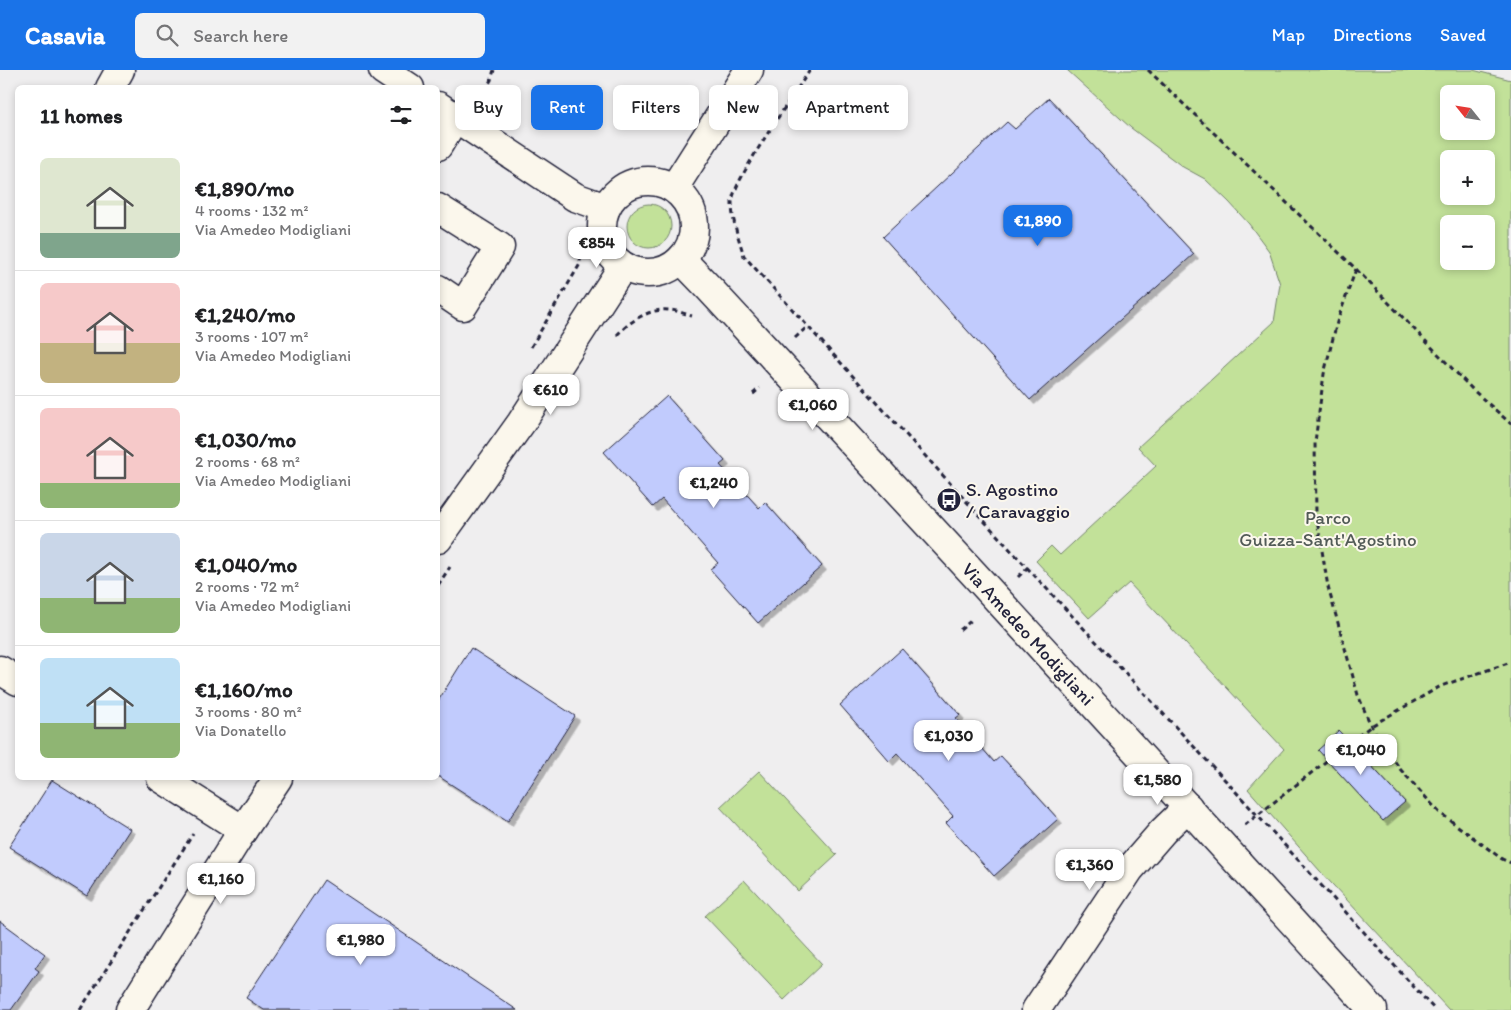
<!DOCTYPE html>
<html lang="en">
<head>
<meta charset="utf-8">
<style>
  :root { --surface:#fff; --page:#f2f2f2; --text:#202124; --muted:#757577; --line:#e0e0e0; --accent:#1a73e8 }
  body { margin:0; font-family:Itim,sans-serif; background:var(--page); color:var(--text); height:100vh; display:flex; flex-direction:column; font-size:19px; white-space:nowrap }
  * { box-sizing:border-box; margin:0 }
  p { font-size:16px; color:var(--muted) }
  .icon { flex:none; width:28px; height:28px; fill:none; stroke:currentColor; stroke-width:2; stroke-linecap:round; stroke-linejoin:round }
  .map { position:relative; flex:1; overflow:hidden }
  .sheet { position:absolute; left:15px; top:15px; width:425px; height:695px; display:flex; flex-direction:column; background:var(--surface); border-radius:8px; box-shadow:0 2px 8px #0003 }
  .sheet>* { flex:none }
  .guide { position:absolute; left:455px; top:15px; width:475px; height:45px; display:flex; gap:10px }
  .needle { width:32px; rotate:300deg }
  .tools { position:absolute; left:1440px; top:15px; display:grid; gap:10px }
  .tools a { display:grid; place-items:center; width:55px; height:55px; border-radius:8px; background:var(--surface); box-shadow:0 2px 8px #0003; font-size:25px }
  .price { position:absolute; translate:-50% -42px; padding:0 11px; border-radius:10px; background:#fff; color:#222; font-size:16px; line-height:32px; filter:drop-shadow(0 1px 2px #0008) }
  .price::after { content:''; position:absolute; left:50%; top:30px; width:15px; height:11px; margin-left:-8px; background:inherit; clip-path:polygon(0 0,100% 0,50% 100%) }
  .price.active { background:var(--accent); color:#fff }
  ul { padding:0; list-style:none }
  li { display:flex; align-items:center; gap:15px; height:125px; padding:0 25px }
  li+li { border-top:1px solid var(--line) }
  li span { display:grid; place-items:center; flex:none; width:140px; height:100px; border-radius:8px; color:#555 }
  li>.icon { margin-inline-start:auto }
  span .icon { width:60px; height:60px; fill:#fffc; stroke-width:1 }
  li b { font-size:21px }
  h2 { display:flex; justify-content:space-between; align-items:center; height:60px; padding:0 25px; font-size:21px }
  .tag { padding:0 18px; border-radius:8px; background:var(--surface); box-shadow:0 2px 8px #0003; font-size:18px; line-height:45px }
  .tag.active { background:var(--accent); color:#fff }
  header { display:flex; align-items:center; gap:30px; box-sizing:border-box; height:70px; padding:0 25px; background:var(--accent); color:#fff }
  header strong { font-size:24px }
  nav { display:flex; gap:28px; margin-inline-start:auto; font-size:18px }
  .search { width:350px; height:45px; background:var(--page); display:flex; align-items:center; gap:12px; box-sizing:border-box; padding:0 18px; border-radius:8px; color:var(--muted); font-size:19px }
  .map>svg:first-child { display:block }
  .green { fill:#c2e199; stroke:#72826a; fill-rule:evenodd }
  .building { fill:#c1cbfd; stroke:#22223b; filter:url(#shadow) }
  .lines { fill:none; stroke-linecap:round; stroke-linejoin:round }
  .minor-casing { stroke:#22223b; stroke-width:31 }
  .path { stroke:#22223b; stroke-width:3; stroke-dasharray:5 4; stroke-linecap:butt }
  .minor { stroke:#fbf7ec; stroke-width:28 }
  .labels { text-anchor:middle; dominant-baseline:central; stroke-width:4; stroke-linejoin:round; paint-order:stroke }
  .poi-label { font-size:19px; fill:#22223b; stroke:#fbf7ec; text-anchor:start }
  .park-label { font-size:19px; fill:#525b57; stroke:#fbf7ec }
  .street-label { font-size:19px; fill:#22223b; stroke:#fbf7ec }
</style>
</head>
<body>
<header>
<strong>Casavia</strong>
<div class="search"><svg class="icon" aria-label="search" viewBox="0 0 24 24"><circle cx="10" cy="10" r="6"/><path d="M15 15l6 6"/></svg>Search here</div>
<nav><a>Map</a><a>Directions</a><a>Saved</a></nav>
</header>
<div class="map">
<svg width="1511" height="940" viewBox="0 0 1511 940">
  <defs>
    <filter id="shadow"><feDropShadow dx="4.5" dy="4.5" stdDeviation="0" flood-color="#0004"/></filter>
  </defs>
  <rect width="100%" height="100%" fill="#efeeef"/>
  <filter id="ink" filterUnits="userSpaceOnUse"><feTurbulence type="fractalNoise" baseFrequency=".02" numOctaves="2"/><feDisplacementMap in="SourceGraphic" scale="10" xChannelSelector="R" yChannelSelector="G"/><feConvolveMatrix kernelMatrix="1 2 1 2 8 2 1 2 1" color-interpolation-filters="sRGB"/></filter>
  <g filter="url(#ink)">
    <path class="green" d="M1067,0h406l38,10v930h-62l-129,-139 -72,-82 36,-40 -155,-166 -40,35 -53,-57 15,-15 9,9 96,-89 -18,-19 136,-125 6,-38 -11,-33 -20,-27 -20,-22 -24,-23 -22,-12 -52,-39zM1449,24h37v37h-37zM1449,89h37v37h-37zM1449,154h37v37h-37z
      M627 156a22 22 0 1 1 44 0a22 22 0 1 1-44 0Z
      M759,701l78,84 -39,36 -78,-84z
      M744,810l78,84 -38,36 -79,-84z"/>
    <path class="building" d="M1049,28l145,156 -164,146 -147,-163 124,-115 8,7z
      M667,326l58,65 -5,4 39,43 6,-6 57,64 -64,57 -48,-54 8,-6 -56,-64 -9,8 -49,-55z
      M471,578l104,68 -67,105 -70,-45v-75z
      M902,579l58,66 -4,3 38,44 7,-6 57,63 -64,57 -48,-53 7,-7 -56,-63 -8,8 -49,-56z
      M1339,661l66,71 -22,19 -65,-71z
      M52,710l78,49 -43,67 -78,-49z
      M324,810l193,130h-253l-18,-12z
      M0,851l45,33 -10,14 4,3 -28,39h-11z"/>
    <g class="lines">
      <defs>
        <g id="minor">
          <path d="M383,0l27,18"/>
          <path d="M110,18l10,-18"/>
          <path d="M438,36l137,91 31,11"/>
          <path d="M438,76l17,-28"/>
          <circle cx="648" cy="157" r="46"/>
          <path d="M674,118l75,-118"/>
          <path d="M438,138l62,39 -37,59 -25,-17"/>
          <path id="s1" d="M681,189l26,27 267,288 399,436"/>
          <path d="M438,469l83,-116 102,-157"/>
          <path d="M0,600l18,11"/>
          <path d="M161,708l82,52"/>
          <path d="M130,940l113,-180 35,-52"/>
          <path d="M1036,940l94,-141 33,-38 25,-24"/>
        </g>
      </defs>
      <use href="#minor" class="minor-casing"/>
      <path class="path" d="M810,0c-15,23 -79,113 -78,133 0,18 7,36 12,53l262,289 220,236 209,229
        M1148,0l208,199 117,121 38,34
        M480,28l11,-18 3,-10
        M1356,199l-19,53 -13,52 -9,68 1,72 12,73 30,108 13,31 29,43 39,43 63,47 9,4
        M617,265c13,-14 33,-27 52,-25 8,0 16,4 23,6
        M795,268l13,-12
        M531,277l49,-83 2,-32
        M753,324l7,-6
        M1018,507l10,-10
        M438,515l12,-18
        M960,560l13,-11
        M1245,755l126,-99 70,-40 70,-24
        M80,940l113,-176"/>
      <use href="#minor" class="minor"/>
    </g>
  </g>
  <defs>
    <symbol id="bus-disc" viewBox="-11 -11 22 22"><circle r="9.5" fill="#22223b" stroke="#fbf7ec"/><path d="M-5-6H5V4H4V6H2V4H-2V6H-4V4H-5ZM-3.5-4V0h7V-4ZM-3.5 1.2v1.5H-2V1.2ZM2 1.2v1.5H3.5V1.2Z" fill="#fff"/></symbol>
  </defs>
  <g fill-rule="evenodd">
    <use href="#bus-disc" x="935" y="416" width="28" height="28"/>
  </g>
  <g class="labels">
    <g class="poi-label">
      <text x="966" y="419">S. Agostino<tspan x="966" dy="22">/ Caravaggio</tspan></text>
    </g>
    <g class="park-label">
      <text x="1328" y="447">Parco<tspan x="1328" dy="22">Guizza-Sant'Agostino</tspan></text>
    </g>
    <g class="street-label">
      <text stroke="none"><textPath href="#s1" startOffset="511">Via Amedeo Modigliani</textPath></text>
    </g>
  </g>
</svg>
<div class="tools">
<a><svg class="needle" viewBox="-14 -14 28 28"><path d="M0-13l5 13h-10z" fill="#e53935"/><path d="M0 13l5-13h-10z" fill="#757577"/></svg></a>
<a>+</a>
<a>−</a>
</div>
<b class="price active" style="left:1038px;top:177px">€1,890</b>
<b class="price" style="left:597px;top:199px">€854</b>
<b class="price" style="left:551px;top:346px">€610</b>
<b class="price" style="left:813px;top:361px">€1,060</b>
<b class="price" style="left:714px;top:439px">€1,240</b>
<b class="price" style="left:949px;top:692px">€1,030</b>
<b class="price" style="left:1361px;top:706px">€1,040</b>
<b class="price" style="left:1158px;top:736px">€1,580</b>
<b class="price" style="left:1090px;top:821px">€1,360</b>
<b class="price" style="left:221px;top:835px">€1,160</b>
<b class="price" style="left:361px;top:896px">€1,980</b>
<div class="guide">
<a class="tag">Buy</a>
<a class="tag active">Rent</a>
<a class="tag">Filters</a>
<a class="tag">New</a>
<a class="tag">Apartment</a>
</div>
<section class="sheet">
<h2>11 homes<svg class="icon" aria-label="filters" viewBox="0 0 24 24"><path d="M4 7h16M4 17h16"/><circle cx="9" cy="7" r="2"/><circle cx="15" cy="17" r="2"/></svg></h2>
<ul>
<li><span style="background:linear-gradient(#dfe7d0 75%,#7fa58c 0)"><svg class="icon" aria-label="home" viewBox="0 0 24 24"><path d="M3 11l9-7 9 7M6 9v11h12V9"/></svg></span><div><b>€1,890/mo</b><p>4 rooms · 132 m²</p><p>Via Amedeo Modigliani</p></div></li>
<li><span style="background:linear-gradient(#f6c9c9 60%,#c2b280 0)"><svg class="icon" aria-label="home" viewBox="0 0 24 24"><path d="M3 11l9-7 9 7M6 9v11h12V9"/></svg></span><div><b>€1,240/mo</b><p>3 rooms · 107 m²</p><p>Via Amedeo Modigliani</p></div></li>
<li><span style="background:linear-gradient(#f6c9c9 75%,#8fb573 0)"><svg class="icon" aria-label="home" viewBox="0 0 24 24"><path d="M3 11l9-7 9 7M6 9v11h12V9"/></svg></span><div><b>€1,030/mo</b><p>2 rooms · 68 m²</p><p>Via Amedeo Modigliani</p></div></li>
<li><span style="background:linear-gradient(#c9d6e8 65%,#8fb573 0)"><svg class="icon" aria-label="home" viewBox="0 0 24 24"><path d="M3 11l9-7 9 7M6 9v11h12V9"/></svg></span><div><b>€1,040/mo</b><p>2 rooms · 72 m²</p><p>Via Amedeo Modigliani</p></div></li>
<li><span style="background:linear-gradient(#bfe0f5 65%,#8fb573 0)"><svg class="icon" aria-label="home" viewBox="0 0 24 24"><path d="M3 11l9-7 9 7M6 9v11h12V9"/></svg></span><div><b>€1,160/mo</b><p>3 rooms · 80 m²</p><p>Via Donatello</p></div></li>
</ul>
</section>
</div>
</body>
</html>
